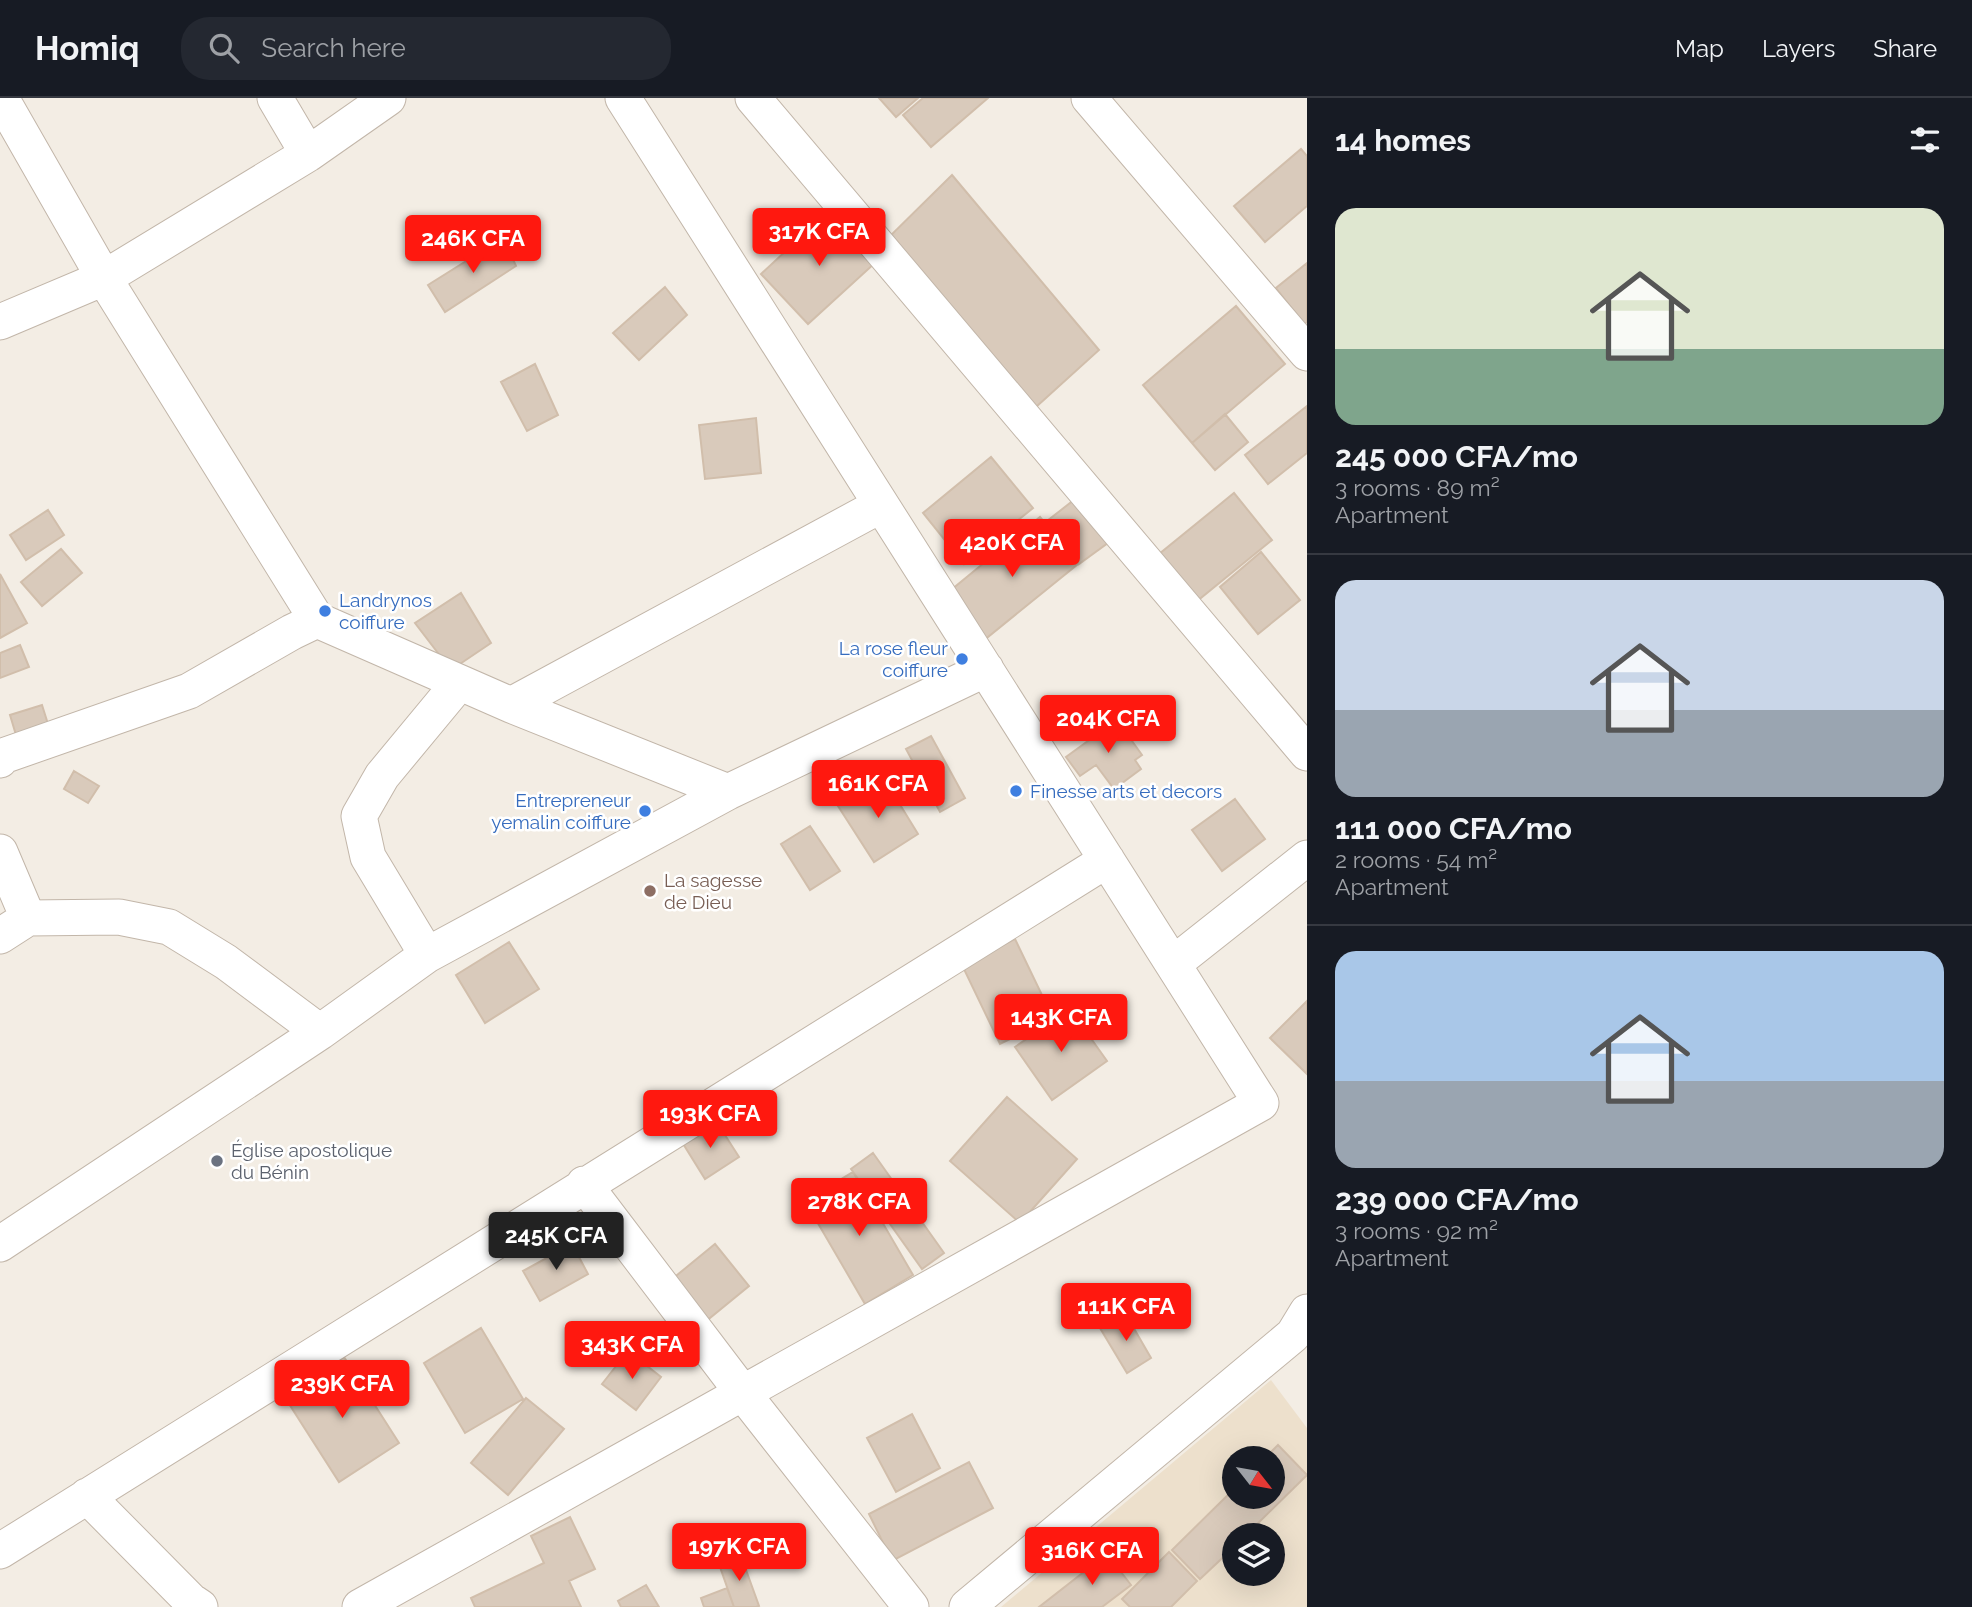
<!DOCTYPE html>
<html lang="en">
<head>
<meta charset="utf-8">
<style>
  :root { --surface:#171b24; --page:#242831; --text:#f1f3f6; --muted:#9ea1a6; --line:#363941; --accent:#ff180f }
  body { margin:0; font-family:Raleway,sans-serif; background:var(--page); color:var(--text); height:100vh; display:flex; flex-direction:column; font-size:26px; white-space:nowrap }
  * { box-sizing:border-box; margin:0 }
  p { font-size:23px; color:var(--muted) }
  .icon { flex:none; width:38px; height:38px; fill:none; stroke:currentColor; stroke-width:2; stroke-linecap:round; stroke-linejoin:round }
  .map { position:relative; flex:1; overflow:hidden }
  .side { display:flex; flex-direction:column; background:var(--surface); width:665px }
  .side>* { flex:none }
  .needle { width:46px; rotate:121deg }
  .controls { position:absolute; left:1222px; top:1348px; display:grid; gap:14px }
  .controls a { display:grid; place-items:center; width:63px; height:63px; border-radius:50%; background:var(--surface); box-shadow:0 7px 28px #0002; font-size:35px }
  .price { position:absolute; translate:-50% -60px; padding:0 16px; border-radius:7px; background:var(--accent); color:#fff; font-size:23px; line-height:46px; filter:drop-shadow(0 2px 4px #0008) }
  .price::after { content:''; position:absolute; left:50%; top:42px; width:21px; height:16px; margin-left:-10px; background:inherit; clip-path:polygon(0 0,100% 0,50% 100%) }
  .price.selected { background:#222; color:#fff }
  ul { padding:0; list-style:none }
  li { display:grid; align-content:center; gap:14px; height:371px; padding:0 28px }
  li+li { border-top:2px solid var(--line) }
  li span { display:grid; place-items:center; height:217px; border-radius:21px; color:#555 }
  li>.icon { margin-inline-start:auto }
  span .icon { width:126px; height:126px; fill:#fffc; stroke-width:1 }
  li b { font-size:30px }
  h2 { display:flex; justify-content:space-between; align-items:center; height:84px; padding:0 28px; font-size:30px }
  header { display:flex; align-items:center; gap:42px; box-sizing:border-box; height:98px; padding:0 35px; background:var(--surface); border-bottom:2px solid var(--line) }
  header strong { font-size:33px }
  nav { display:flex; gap:38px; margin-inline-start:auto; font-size:24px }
  .search { width:490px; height:63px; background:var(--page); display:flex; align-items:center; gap:18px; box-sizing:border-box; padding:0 24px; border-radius:28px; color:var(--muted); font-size:26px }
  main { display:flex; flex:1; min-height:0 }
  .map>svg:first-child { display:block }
  .education { fill:#ede0cc; fill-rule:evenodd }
  .building { fill:#d9cabb; stroke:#d1beab; stroke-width:2 }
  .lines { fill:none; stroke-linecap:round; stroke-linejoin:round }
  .minor-casing { stroke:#c2b6a9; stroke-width:37 }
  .minor { stroke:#fff; stroke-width:35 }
  .shop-dot { fill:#3f7fe0; stroke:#fff; stroke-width:2.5 }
  .education-dot { fill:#8d6e63; stroke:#fff; stroke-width:2.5 }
  .worship-dot { fill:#6b7280; stroke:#fff; stroke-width:2.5 }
  .labels { text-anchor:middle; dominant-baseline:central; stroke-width:5; stroke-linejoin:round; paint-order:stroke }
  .shop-label { font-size:19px; fill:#366cbe; stroke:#fff; text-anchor:start }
  .education-label { font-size:19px; fill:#785e54; stroke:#fff; text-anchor:start }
  .worship-label { font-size:19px; fill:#5b616d; stroke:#fff; text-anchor:start }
</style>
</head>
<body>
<header>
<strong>Homiq</strong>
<div class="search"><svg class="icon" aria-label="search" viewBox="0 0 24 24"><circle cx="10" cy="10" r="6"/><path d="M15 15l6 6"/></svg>Search here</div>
<nav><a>Map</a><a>Layers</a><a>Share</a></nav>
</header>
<main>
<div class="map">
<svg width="1307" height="1509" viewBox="0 0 1307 1509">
  <rect width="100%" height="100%" fill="#f3ede4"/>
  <path class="education" d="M1271,1282l36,48v179h-306zM1234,1360h38v38h-38zM1234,1437h38v38h-38z"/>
  <path class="building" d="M879,0h39l-22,19z
    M923,0h65l-57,49 -28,-32z
    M1301,51l6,7v50l-42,36 -31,-36z
    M952,77l147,175 -73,66 -145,-171z
    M829,113l47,51 -68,62 -47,-50z
    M503,140l13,28 -71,46 -17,-27z
    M1307,165v59l-3,2 -28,-36z
    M665,189l22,28 -48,45 -26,-27z
    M1236,208l49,58 -93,79 -49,-58z
    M535,266l23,51 -31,16 -26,-49z
    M1307,308v47l-39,31 -23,-29z
    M1225,316l23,28 -33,28 -23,-27z
    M756,320l5,55 -56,6 -6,-54z
    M991,359l42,51 -69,56 -41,-51z
    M1234,395l38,47 -81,66 -38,-47z
    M1079,398l33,44 -33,24 -32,-43z
    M48,412l16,25 -38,25 -16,-25z
    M1040,419l38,47 -95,77 -38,-46z
    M61,451l21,24 -40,33 -21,-24z
    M1261,454l39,48 -42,34 -38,-47z
    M0,476l27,49 -27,15z
    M461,495l30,50 -40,27 -36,-47z
    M20,547l9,22 -29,11v-25z
    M42,607l6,19 -32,11 -6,-20z
    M1117,622l25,35 -7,5 6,9 -27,20 -18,-24 -16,11 -14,-19z
    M931,638l34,62 -25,14 -34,-63z
    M74,673l25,15 -11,17 -24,-14z
    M883,679l35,57 -44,28 -36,-56z
    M1235,701l30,40 -43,32 -30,-41z
    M810,728l30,45 -30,19 -29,-46z
    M1015,841l38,79 -53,26 -38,-79z
    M509,844l30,47 -54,34 -29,-48z
    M1307,903v73l-37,-36z
    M1070,911l37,52 -55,39 -37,-53z
    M1007,999l70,62 -57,64 -70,-62z
    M716,1023l23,36 -34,22 -23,-37z
    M873,1055l71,100 -22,16 -71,-100z
    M853,1074l60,103 -48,29 -60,-103z
    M572,1146l16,30 -48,27 -17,-30z
    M715,1146l34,42 -44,36 -34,-42z
    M1125,1215l26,45 -24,15 -27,-45z
    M481,1230l42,71 -58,34 -41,-70z
    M628,1253l33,26 -25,33 -34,-26z
    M344,1259l55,86 -60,39 -55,-86z
    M526,1300l38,31 -56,66 -37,-32z
    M912,1316l28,54 -44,24 -29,-54z
    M1278,1347l29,30 -61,60h-12v12l-34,32 -28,-29 62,-61v7h38v-38h-7z
    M969,1364l24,46 -101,53 -23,-47z
    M570,1419l25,52 -26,12 12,26h-106l-4,-9 73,-35 -13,-27z
    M1169,1454l28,29 -26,26h-41l-8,-8z
    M1107,1456l24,31 -29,22h-63z
    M741,1458l18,50 -3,1h-22l-15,-43z
    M646,1487l13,22h-38l-3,-6z
    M727,1490l7,19h-30l-3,-9z"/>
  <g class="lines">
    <defs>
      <path id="minor" d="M1,0l103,180 213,342 194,85 217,87
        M275,0l33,56
        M753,0l554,655
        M1089,0l218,255
        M0,224l104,-44 204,-124 80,-56
        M511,607l370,-200
        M0,662l3,-4 186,-65 103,-59 25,-12
        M0,754l28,66
        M0,838l28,-18 91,-1 50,10 57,35 94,70
        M427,857l-59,-98 -9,-41 23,-40 77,-93
        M1173,866l134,-106
        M584,1086l158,208 169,215
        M0,1146l320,-212 107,-77 301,-163 258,-123
        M87,1398l104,105 9,6
        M0,1453l1107,-691
        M360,1509l901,-504 -638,-1005
        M967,1509l326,-272 14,-23"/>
    </defs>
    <use href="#minor" class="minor-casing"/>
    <use href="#minor" class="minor"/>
  </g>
  <g class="shop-dot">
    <circle cx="325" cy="513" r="7"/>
    <circle cx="962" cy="561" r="7"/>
    <circle cx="1016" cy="693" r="7"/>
    <circle cx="645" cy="713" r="7"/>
  </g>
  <circle class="education-dot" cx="650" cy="793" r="7"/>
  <circle class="worship-dot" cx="217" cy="1063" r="7"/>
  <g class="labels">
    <g class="shop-label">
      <text x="339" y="502">Landrynos<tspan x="339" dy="22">coiffure</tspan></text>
      <text x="948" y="550" text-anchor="end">La rose fleur<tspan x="948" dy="22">coiffure</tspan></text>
      <text x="1030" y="693">Finesse arts et decors</text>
      <text x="631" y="702" text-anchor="end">Entrepreneur<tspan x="631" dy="22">yemalin coiffure</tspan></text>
    </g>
    <g class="education-label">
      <text x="664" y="782">La sagesse<tspan x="664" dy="22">de Dieu</tspan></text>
    </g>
    <g class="worship-label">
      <text x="231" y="1052">Église apostolique<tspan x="231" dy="22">du Bénin</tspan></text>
    </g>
  </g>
</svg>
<div class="controls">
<a><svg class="needle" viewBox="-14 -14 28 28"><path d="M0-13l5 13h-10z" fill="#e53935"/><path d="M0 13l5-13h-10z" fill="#9ea1a6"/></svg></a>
<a><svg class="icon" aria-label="layers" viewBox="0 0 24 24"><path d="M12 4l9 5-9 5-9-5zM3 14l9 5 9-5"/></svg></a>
</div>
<b class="price" style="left:819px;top:170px">317K CFA</b>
<b class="price" style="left:473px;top:177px">246K CFA</b>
<b class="price" style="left:1012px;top:481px">420K CFA</b>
<b class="price" style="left:1108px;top:657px">204K CFA</b>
<b class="price" style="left:878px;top:722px">161K CFA</b>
<b class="price" style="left:1061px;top:956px">143K CFA</b>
<b class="price" style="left:710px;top:1052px">193K CFA</b>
<b class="price" style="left:859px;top:1140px">278K CFA</b>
<b class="price selected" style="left:556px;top:1174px">245K CFA</b>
<b class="price" style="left:1126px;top:1245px">111K CFA</b>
<b class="price" style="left:632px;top:1283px">343K CFA</b>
<b class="price" style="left:342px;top:1322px">239K CFA</b>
<b class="price" style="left:739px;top:1485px">197K CFA</b>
<b class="price" style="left:1092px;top:1489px">316K CFA</b>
</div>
<section class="side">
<h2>14 homes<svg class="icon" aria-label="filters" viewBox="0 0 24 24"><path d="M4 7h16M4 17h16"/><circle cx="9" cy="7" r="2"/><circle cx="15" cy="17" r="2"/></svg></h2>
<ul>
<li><span style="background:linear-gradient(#dfe7d0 65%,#7fa58c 0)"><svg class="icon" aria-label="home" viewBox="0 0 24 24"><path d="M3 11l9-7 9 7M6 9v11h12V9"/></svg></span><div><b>245 000 CFA/mo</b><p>3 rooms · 89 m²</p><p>Apartment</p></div></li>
<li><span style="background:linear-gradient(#c9d6e8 60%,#9aa5b1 0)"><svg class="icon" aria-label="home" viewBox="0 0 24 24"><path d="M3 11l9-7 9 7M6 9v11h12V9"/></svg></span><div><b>111 000 CFA/mo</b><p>2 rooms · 54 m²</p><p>Apartment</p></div></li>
<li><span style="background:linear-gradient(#a9c7e8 60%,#9aa5b1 0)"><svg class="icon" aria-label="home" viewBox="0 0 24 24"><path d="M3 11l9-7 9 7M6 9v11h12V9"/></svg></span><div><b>239 000 CFA/mo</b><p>3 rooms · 92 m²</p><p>Apartment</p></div></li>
</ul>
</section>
</main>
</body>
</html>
